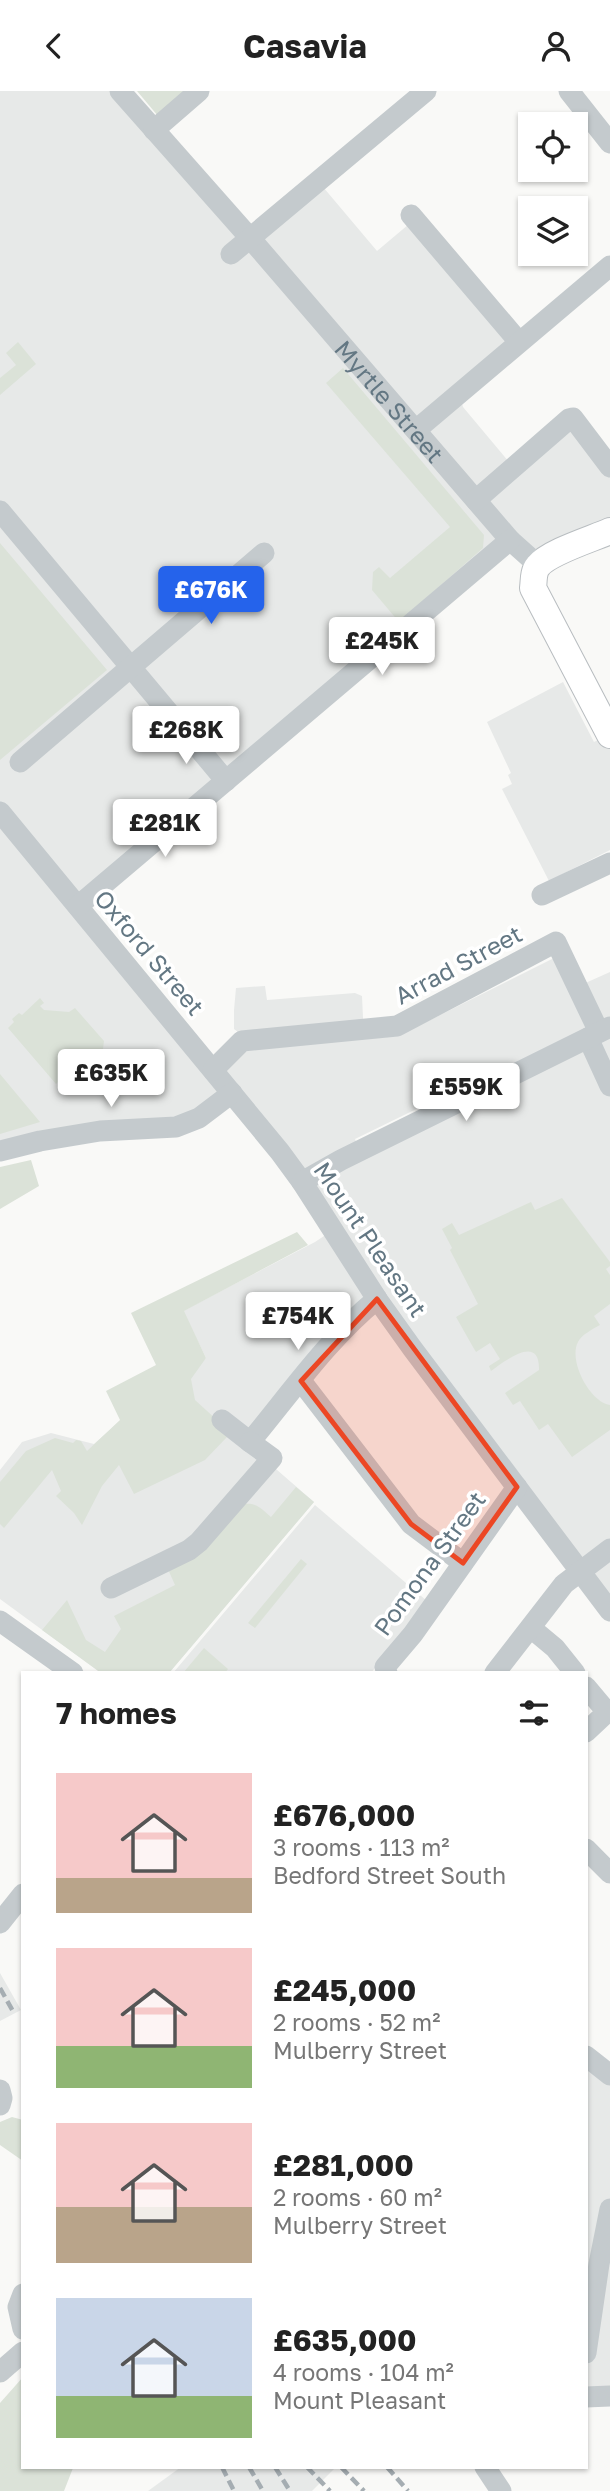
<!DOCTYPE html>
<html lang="en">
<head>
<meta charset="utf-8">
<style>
  :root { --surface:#fff; --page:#f6f6f6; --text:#222; --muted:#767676; --accent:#2563eb }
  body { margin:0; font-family:"Golos Text",sans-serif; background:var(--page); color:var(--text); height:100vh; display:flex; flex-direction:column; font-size:26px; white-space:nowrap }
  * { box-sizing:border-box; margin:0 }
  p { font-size:23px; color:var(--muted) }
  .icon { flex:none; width:38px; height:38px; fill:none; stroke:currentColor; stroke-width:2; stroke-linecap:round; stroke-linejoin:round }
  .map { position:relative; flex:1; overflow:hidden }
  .panel { position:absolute; left:21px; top:1580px; width:567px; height:798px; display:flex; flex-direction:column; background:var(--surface); border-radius:0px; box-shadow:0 2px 5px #0004 }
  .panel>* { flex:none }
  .tools { position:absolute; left:518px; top:21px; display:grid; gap:14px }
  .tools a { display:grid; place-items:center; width:70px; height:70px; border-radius:0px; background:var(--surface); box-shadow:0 2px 5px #0004; font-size:35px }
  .price { position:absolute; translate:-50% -60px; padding:0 16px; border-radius:7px; background:#fff; color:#222; font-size:23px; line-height:46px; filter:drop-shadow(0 2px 4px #0008) }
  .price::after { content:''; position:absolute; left:50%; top:42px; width:21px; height:16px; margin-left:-10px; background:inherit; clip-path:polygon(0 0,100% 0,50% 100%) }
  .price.current { background:var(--accent); color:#fff }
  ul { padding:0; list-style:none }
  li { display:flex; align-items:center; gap:21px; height:175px; padding:0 35px }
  li span { display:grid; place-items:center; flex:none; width:196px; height:140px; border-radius:0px; color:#555 }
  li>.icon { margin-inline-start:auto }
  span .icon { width:84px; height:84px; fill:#fffc; stroke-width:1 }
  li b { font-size:30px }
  h2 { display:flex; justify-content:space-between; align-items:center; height:84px; padding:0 35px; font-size:30px }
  header { display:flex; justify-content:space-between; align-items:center; height:91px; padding:0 35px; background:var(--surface); font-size:32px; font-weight:700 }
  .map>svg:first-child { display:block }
  .built { fill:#e7e9e8; fill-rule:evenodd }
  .green { fill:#dbe2d8 }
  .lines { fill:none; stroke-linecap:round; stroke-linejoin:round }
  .major-casing { stroke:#b8bdc0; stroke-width:28 }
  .minor { stroke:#c4cacd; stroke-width:21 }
  .major { stroke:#fff; stroke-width:26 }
  .rail { stroke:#a5adb2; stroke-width:4.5; stroke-dasharray:10 5; stroke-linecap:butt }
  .marked { fill:#ec4724; fill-opacity:0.2; stroke:#ec4724; stroke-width:5; stroke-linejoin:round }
  .labels { text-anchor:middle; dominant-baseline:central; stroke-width:7; stroke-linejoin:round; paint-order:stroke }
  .street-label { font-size:24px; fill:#637783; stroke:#fff }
</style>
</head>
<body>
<header><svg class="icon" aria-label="back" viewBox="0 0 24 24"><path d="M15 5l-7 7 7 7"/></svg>Casavia<svg class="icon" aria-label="person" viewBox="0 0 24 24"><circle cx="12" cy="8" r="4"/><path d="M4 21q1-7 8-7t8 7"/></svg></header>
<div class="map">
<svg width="610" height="2400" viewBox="0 0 610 2400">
  <rect width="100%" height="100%" fill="#f9f9f7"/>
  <path class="built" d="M0,0h120l130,146 68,-56 59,70 38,-32 104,123 -60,51 4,14 46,55 60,-43 41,48v64l-72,34 -28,-25 -432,366 135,163 25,-37 -4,-3v-19l2,-22 29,-2 2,14 88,-7 7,3 2,43 34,-3 154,-77h4l16,30 38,-17v639l-234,-312 -129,145 67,58 -145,171h-68l-101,-74v-129l22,-28 29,-9 43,11 27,-24 85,-62 -23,-47 132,-69 18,-12 -101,-137 -33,25 -199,33zM443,1005l7,11 -90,44 -5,-12z
    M563,591l31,60 16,-8v116l-61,31 -47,-92 10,-5 -4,-9 3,-2 -24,-51z
    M315,1414l112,96 -56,72h-198z
    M0,1882l21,37 -21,11z
    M586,1967l24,14v324l-24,1z
    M181,2376h154v1l-23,23h-164z"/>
  <path class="green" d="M137,0h51l-30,25z
    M18,251l18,22 -36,31v-17l16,-13 -10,-12z
    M343,277l141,167 -1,13 -84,74 -27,-32 1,-18 6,-5 11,11 60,-51 -124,-144z
    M0,452l107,127 -107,90z
    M40,907l4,5 -4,3 4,4 25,2 6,-4 29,33 -1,8 -41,37 -4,-4 -2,2 -48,-56 6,-6 -2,-3 7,-6 3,2z
    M0,983l40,48 -40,12z
    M31,1069l8,26 -39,23v-42z
    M562,1107l48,64v4l-4,3 4,6v29l-16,12 6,9c-7,4 -19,10 -22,17 -10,19 12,60 32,63v25l-38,27 -24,-33 -9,6 -19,-29 -7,4 -8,-12 34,-23c1,-37 -34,-9 -48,1l-2,-5 11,-7 -10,-16 -14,9 -3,-5 -17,-30 22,-13 -28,-54 2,-2 -10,-19 10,-6 7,12 72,-33 4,8z
    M297,1141l11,13 -124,66 22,47 -15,21 4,21 22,20 10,17 -22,23 -71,34 -15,-29 -17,21 -20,39 -8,-12 -18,-17 5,-5 -9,-21 -48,58 -4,-4v-42l26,-31 29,-13 18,5 3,-3 5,1 6,10 33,-31 -14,-29 50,-26 -25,-52z
    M296,1396l18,15 -145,171h-68l-59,-43 25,-30 19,40 19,12 16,-23 -7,-13 61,-31 -8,-18 74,-62c14,-4 20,3 30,12z
    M301,1468l6,5 -52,64 -7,-5z
    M204,1557l24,21 -3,4h-42z
    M12,2026l11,3v41l-23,-16v-23z
    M23,2286v90l50,1 -9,23h-64v-88z"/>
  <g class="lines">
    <defs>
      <path id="major" d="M610,440c-18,8 -61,21 -72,35 -5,6 -4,15 -5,22l77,147"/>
    </defs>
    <use href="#major" class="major-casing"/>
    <g class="minor">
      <path id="s1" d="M120,0l130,147 260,302 28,25"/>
      <path d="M569,0l41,52"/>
      <path d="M154,39l45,-39"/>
      <path d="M411,124l108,127"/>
      <path d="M231,163l195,-163"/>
      <path d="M416,339l194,-164"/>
      <path d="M476,409l93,-81 4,-1 37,49"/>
      <path d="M0,420l226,270"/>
      <path d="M20,671l244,-209"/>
      <path d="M0,721l280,340 22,30 75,117 35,49 198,263"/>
      <path d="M542,804l68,-32"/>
      <path d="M78,815l432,-366"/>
      <path d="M588,947l22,48"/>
      <path d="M213,979l29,-29 155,-15 159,-84 43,90"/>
      <path d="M0,1060l40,-10 60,-10 76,-4 23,-9 33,-25"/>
      <path d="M302,1091l39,-22 269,-133"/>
      <path d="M301,1290l110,143 52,39"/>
      <path d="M222,1329l28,22c40,-48 78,-103 127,-143"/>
      <path d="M111,1497l78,-38 10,-8 73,-84 -22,-16"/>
      <path d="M0,1530l73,52"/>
      <path d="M531,1537l24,20 20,25"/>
      <path d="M387,1582l-2,-6 28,-33 104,-147"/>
      <path d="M495,1582l69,-89 46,-35"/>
      <path d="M586,1596l21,25 -21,20"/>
      <path d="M586,1758l24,24"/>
      <path d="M0,1832l23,-29"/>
      <path d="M586,1965l24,19"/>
      <path d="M0,1999l2,8 -2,7"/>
      <path d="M23,2203l-5,13 5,22"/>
      <path d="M586,2262l13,-89 11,-55"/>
      <path d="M0,2281l23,-20"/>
      <path d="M586,2306l24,-1"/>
      <path d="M485,2376l16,24"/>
    </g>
    <use href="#major" class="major"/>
    <path class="rail" d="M0,1897l14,25
      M222,2376l12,24
      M249,2376l14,24
      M275,2376l15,24
      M307,2376l23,24
      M341,2376l23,24
      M387,2376l21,24"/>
  </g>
  <path class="marked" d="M377,1208l140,188 -54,76 -52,-39 -110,-143z"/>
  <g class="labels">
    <g class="street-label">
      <text stroke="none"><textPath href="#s1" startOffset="411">Myrtle Street</textPath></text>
      <text transform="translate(150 861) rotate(50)">Oxford Street</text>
      <text transform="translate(458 873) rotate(-28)">Arrad Street</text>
      <text transform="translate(371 1148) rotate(56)">Mount Pleasant</text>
      <text transform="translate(429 1472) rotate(-54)">Pomona Street</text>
    </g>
  </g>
</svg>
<div class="tools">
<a><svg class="icon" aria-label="locate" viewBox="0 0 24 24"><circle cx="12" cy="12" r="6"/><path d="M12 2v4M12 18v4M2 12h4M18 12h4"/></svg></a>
<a><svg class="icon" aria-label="layers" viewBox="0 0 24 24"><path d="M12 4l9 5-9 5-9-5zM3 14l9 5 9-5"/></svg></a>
</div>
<b class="price current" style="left:211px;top:535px">£676K</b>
<b class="price" style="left:382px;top:586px">£245K</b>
<b class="price" style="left:186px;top:675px">£268K</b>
<b class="price" style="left:165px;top:768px">£281K</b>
<b class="price" style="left:111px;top:1018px">£635K</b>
<b class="price" style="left:466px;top:1032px">£559K</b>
<b class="price" style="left:298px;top:1261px">£754K</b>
<section class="panel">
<h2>7 homes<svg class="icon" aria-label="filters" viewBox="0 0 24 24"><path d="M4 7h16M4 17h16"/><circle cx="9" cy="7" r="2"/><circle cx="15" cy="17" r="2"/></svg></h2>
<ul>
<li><span style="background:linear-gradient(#f6c9c9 75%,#b9a48a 0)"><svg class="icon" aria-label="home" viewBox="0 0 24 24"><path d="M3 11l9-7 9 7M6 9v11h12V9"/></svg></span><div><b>£676,000</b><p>3 rooms · 113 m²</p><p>Bedford Street South</p></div></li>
<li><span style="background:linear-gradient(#f6c9c9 70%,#8fb573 0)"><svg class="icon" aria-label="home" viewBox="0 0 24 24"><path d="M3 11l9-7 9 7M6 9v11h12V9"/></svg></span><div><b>£245,000</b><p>2 rooms · 52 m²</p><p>Mulberry Street</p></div></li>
<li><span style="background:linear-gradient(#f6c9c9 60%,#b9a48a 0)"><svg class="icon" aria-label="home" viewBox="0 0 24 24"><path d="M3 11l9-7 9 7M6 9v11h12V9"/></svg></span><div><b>£281,000</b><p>2 rooms · 60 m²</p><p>Mulberry Street</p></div></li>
<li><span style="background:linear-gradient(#c9d6e8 70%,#8fb573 0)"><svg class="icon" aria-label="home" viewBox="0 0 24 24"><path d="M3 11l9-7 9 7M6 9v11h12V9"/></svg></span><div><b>£635,000</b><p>4 rooms · 104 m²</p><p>Mount Pleasant</p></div></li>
</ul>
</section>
</div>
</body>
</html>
